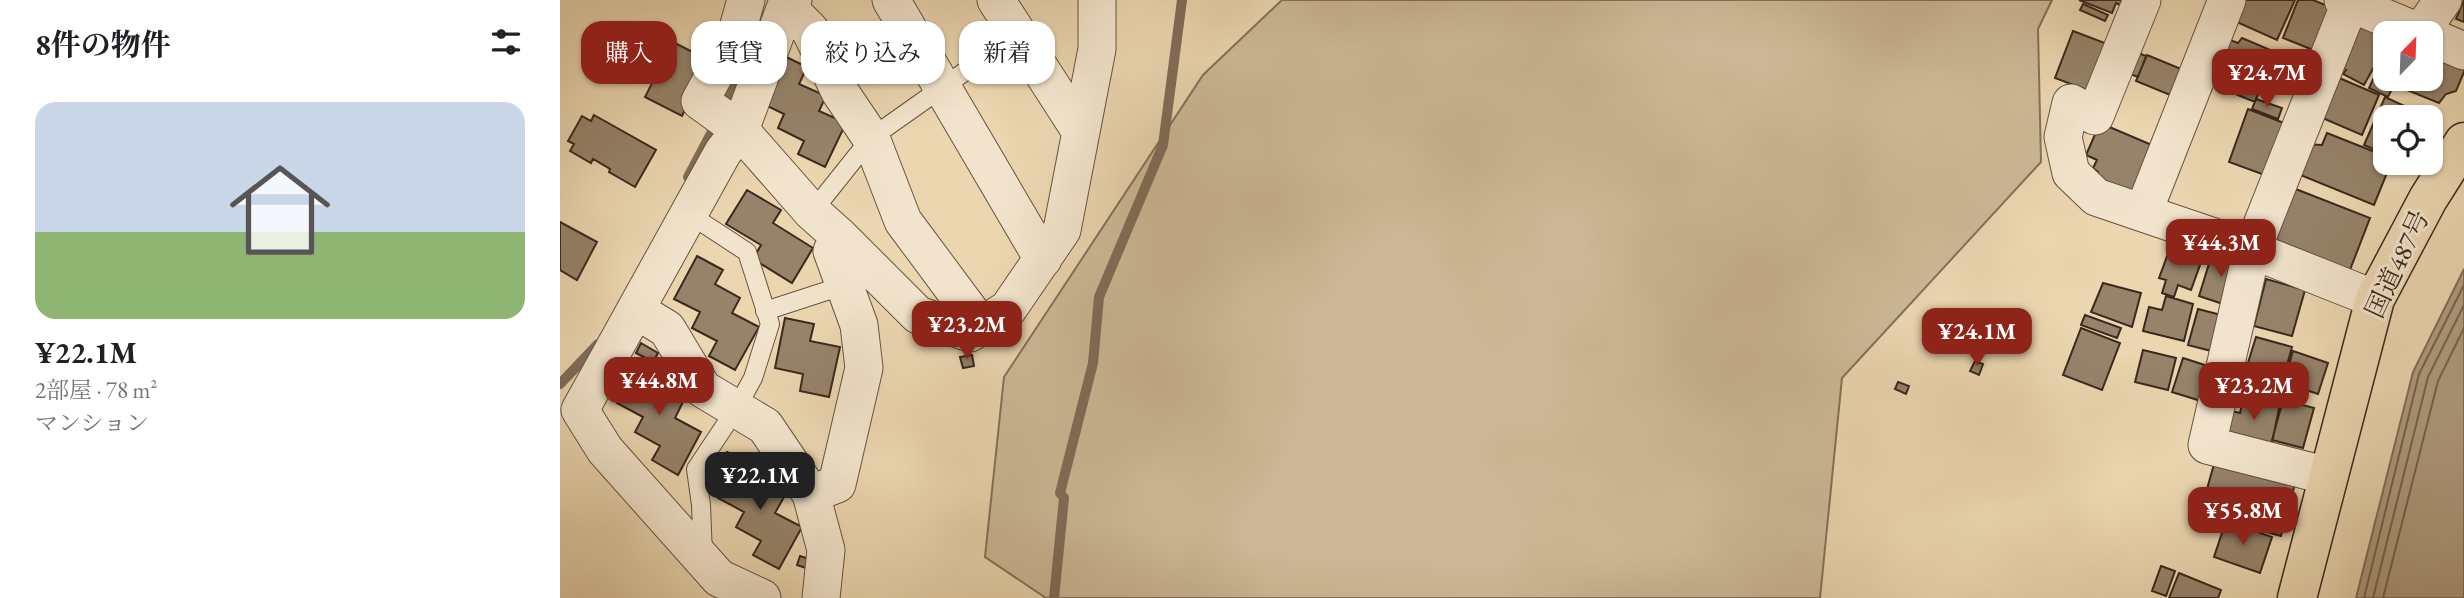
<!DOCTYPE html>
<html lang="ja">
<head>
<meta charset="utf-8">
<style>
  :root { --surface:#fff; --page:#f2f2f2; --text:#202124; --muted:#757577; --line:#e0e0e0; --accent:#8f2418 }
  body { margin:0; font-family:"EB Garamond","Noto Serif JP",serif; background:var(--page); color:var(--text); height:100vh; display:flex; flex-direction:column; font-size:26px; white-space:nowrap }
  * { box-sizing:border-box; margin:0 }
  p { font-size:23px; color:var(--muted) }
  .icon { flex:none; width:38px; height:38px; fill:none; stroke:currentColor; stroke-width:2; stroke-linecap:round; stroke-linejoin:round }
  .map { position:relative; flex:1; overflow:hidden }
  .drawer { display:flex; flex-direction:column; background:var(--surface); width:560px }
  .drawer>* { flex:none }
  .guide { position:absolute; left:21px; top:21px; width:665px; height:63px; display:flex; gap:14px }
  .needle { width:46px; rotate:23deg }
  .fabs { position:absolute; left:1813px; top:21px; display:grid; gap:14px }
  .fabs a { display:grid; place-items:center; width:70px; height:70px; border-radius:14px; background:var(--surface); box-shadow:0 2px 5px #0004; font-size:35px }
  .price { position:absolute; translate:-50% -60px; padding:0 16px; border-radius:14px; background:var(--accent); color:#fff; font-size:23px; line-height:46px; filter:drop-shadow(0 2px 4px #0008) }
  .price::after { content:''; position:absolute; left:50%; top:42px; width:21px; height:16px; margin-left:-10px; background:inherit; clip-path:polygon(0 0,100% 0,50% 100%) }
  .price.selected { background:#222; color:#fff }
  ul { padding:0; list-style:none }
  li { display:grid; align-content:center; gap:14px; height:371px; padding:0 35px }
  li+li { border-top:2px solid var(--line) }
  li span { display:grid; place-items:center; height:217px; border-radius:21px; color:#555 }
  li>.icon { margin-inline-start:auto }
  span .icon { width:126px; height:126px; fill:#fffc; stroke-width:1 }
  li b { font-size:30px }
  h2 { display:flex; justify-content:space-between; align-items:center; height:84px; padding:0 35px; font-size:30px }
  .tag { padding:0 24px; border-radius:21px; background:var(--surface); box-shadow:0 2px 5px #0004; font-size:24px; line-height:63px }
  .tag.selected { background:var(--accent); color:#fff }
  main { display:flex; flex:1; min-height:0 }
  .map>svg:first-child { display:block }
  .green { fill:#cdb997; stroke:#84715a; stroke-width:2 }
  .water { fill:#af9b7e; stroke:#806d58; stroke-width:2 }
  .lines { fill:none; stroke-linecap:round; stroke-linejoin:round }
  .shore { stroke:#74624e; stroke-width:2 }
  .stream { stroke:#806d58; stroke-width:10 }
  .building { fill:#96836a; stroke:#3a291e; stroke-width:2 }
  .lane-casing { stroke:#665442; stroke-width:20 }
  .street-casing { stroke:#665442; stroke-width:39 }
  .highway-casing { stroke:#3a291e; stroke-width:41 }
  .lane { stroke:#f2e4cc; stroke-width:18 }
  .street { stroke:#f2e4cc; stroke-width:37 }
  .highway { stroke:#ebd6b0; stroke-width:38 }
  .labels { text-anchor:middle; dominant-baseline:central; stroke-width:6; stroke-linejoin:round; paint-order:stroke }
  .street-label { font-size:26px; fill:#3a291e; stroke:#f2e4cc }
</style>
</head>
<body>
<main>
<section class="drawer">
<h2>8件の物件<svg class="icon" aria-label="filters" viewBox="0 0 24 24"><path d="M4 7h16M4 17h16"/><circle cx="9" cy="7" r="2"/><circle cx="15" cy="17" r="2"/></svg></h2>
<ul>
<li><span style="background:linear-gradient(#c9d6e8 60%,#8fb573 0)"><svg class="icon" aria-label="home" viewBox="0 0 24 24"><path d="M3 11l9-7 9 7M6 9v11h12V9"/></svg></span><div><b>¥22.1M</b><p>2部屋 · 78 m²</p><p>マンション</p></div></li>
</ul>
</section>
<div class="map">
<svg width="1904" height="598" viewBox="0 0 1904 598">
  <rect width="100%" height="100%" fill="#ebd6b0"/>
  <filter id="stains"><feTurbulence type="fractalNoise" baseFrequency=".00286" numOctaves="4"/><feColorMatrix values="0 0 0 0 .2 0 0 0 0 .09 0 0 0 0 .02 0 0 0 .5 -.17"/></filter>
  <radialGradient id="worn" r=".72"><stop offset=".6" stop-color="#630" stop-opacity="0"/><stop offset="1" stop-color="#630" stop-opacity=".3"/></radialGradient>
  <path class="green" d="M722,0h770l-14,29 3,133 -199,216 -22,220h-774l-61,-41 19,-180 199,-302z"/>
  <path class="water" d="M1904,269v329h-108l57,-226z"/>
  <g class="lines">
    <path class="shore" d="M1804,598l55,-224 45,-89
      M1813,598l55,-221 36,-72
      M1823,598l55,-217 26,-53"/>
    <path class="stream" d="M163,108l26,-52
      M128,177l29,-55
      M0,384l38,-40
      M494,598l10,-100 -4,-5 33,-130 6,-66 64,-152 19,-145"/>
  </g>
  <path class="building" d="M1519,0h46l-3,6 -6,-3 -4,10z
    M1679,0h56l-18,40 -47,-21z
    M1738,0h15l27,11 -17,43 -40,-16z
    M1904,0v22l-8,-3z
    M1523,4l25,11 -3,6 -25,-11z
    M1798,21l27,14v35l-10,-5 -11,20 -21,-11 3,-4 -10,-5z
    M1513,31l37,14 -18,47 -37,-14z
    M1682,38l33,14 -20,50 -52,-21 24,-42 11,4z
    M113,42l37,19 -28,55 -37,-19z
    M1571,50l15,6 -8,21 -16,-6z
    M1871,53l33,14v5l-8,19 -10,3 -7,9 -42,-17 3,-7h31z
    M220,54l27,13 -8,17 27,12 -7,15 27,12 -21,44 -27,-13 6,-13 -26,-13 6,-14 -27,-13z
    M1587,55l39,16 -11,26 -39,-16z
    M1818,69l7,4v6h12l-9,18 -19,-9z
    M1777,77l42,18 -17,40 -42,-18z
    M1825,97l28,13 -3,7h-25v37l-21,-9z
    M1696,99l26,9 -4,11 -26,-10z
    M1688,109l41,16 -19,52 -41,-15z
    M34,115l62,35 -21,37 -26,-15 1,-3 -17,-10 -2,4 -21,-12 4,-7 -6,-3 14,-25 9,5z
    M1540,123l59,25 -22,53 -43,-18 4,-11 -5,-4 4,-8 -11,-5z
    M1767,133l58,23v7h6l-17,42 -81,-33 12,-28 17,1z
    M1728,186l82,32 -22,57 -82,-33z
    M187,190l34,20 -8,13 40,25 -21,35 -39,-24 8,-14 -35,-21z
    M0,222l37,20 -20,38 -17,-10z
    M1612,243l32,11 -13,36 -13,-5 -4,12 -12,-4 4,-13 -7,-2z
    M1652,254l34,11 -23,39 -24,-8z
    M137,256l26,14 -8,14 25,14 -8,15 27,14 -24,43 -26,-14 8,-15 -25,-13 8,-16 -26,-13z
    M1706,279l39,11 -13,46 -38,-10z
    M1543,283l38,10 -9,34 -41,-15z
    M1606,296l27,8 -9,37 -41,-10 6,-24 13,3z
    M1638,309l31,8 -10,36 -31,-8z
    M1525,315l36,13 -4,10 -36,-13z
    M225,318l29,6 -4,17 30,6 -11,50 -29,-6 3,-17 -28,-6z
    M1521,328l39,15 -18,47 -39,-15z
    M1696,337l36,10 -12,43 -37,-11z
    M81,343l17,10 -5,9 -17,-9z
    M1583,350l33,8 -8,32 -33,-8z
    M1733,351l35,12 -10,31 -12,-4v7l-8,-2 -5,8 -13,-8z
    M412,355l2,11 -11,2 -3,-11z
    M1623,358l31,10 -10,34 -32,-10z
    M80,360l26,14 -8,15 25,13 -8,16 26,14 -23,43 -26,-15 8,-14 -25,-14 8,-15 -26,-14z
    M1415,361l8,3 -4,11 -9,-4z
    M1338,382l11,4 -3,8 -11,-5z
    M1685,391l36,8 -11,53 -45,-10 7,-31 8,2z
    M1723,400l31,8 -11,40 -31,-8z
    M167,452l10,5 -10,19 -10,-6z
    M180,455l27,15 -8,14 25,13 -9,16 27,14 -23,42 -26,-14 8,-14 -25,-14 8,-15 -26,-14z
    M1656,457l80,23 -15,56 -81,-22z
    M1666,521l46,16 -12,36 -46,-16z
    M240,556l9,3 -3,9 -9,-3z
    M1601,566l14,5 -9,25 -14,-5z
    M1619,573l42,17 -3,8h-49z"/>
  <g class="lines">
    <defs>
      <path id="lane" d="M252,212l59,-74 147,-104
        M129,214l58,38 23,72 -17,54 -17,31 -40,60 5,36 2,50
        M205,311l80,-26"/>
      <path id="street" d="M186,0l-10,35 -36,66 40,29 72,82 27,24 79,79 52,18 38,-24 54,-79 35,-181v-49
        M331,0l152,259
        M436,0l85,132
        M1582,0l-47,116 -24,-13 -8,34 8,36 25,24 47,16
        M1667,0l-84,213 109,37 123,49
        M1783,0l78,33
        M226,6l24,24 30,62 31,46 32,83 78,105
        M1860,33l23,-33
        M1871,37l33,14
        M76,310l31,19 36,60 62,37 46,68
        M1768,476l-121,-31 45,-195 98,-247
        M202,598l-43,-20 -114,-128 -25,-40 143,-258 17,-22 46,-124 7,-6
        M261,598l5,-48 -15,-56 26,-10 27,-116 -5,-43 -27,-74 7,-15"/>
      <path id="highway" d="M1737,598l78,-299 53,-100 36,-57"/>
    </defs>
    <use href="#lane" class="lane-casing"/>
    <use href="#street" class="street-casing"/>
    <use href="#highway" class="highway-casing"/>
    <use href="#lane" class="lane"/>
    <use href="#street" class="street"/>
    <use href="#highway" class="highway"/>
  </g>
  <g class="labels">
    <g class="street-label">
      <text transform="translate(1837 264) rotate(-65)">国道487号</text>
    </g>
  </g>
  <rect width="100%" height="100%" filter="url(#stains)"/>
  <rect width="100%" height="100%" fill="url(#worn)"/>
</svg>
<div class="fabs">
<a><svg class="needle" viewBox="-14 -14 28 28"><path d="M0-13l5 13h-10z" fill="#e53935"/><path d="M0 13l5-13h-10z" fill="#757577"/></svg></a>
<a><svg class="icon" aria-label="locate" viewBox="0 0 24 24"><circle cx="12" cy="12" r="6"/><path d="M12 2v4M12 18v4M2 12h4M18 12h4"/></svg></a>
</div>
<b class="price" style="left:1707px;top:109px">¥24.7M</b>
<b class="price" style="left:1661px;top:279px">¥44.3M</b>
<b class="price" style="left:407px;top:361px">¥23.2M</b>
<b class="price" style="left:1417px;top:368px">¥24.1M</b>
<b class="price" style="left:99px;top:417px">¥44.8M</b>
<b class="price" style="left:1694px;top:422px">¥23.2M</b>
<b class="price selected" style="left:200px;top:512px">¥22.1M</b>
<b class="price" style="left:1683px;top:547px">¥55.8M</b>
<div class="guide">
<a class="tag selected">購入</a>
<a class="tag">賃貸</a>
<a class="tag">絞り込み</a>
<a class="tag">新着</a>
</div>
</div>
</main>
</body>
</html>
